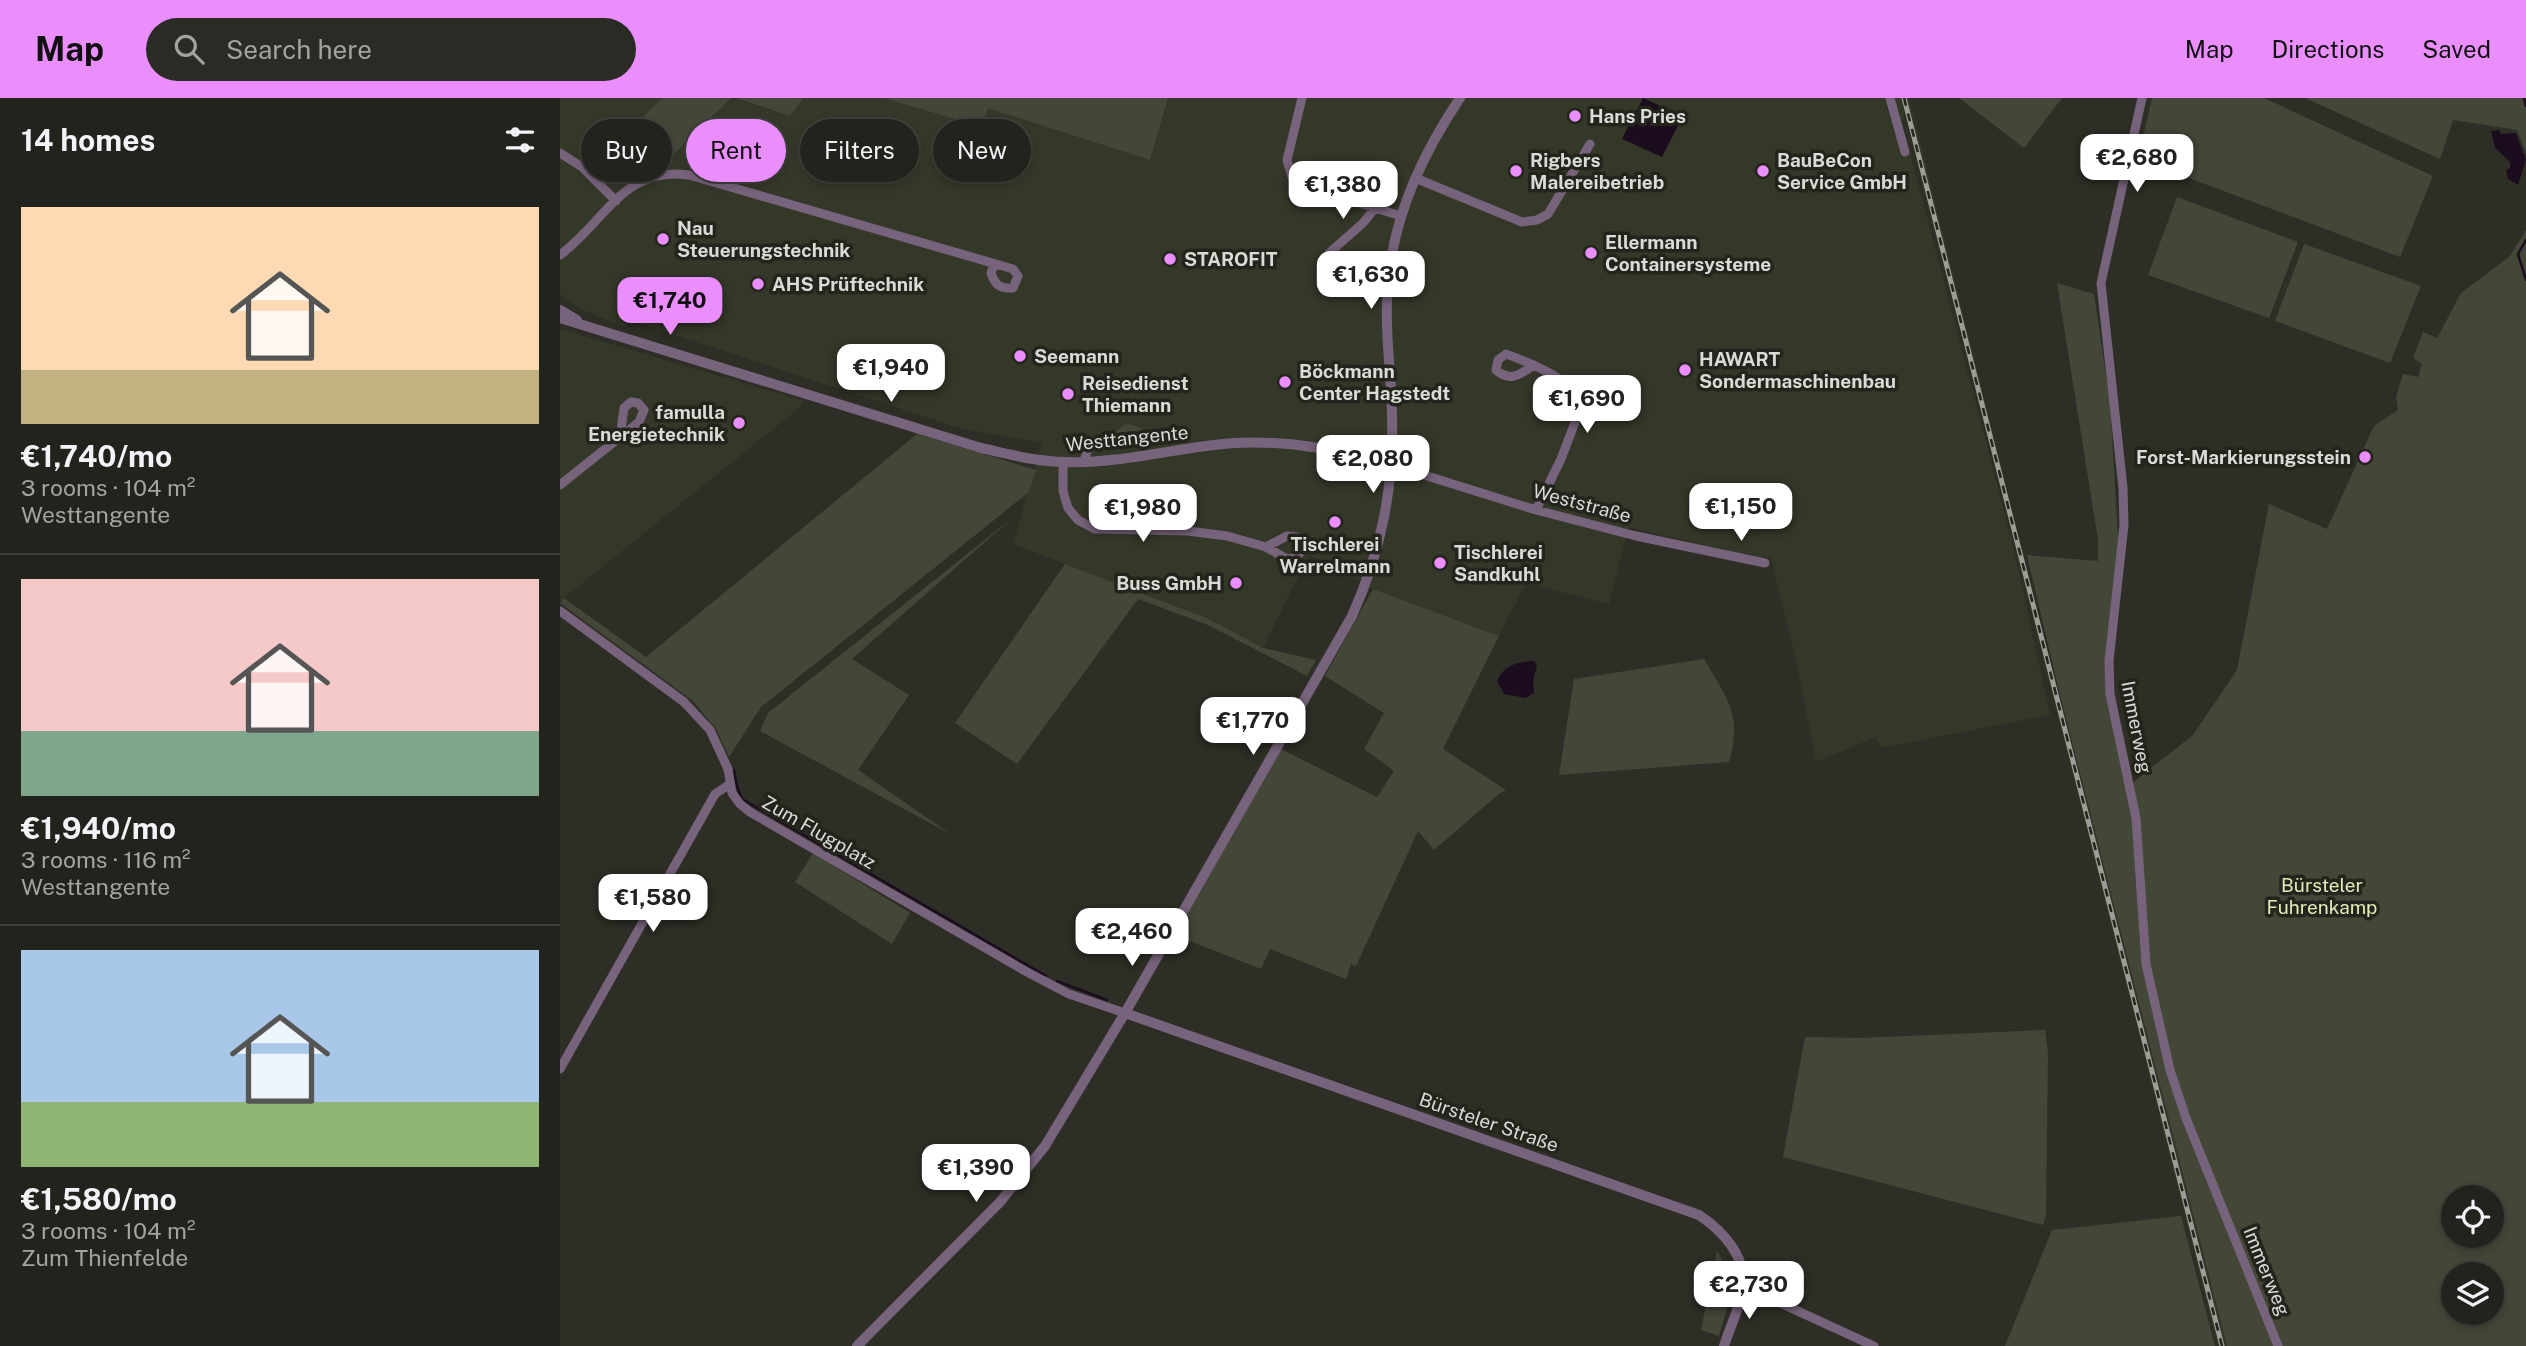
<!DOCTYPE html>
<html lang="en">
<head>
<meta charset="utf-8">
<style>
  :root { --surface:#22231c; --page:#2a2b25; --text:#f1f3f6; --muted:#a2a4a3; --line:#3f403b; --accent:#ea8dfd }
  body { margin:0; font-family:"Public Sans",sans-serif; background:var(--page); color:var(--text); height:100vh; display:flex; flex-direction:column; font-size:26px; white-space:nowrap }
  * { box-sizing:border-box; margin:0 }
  p { font-size:23px; color:var(--muted) }
  .icon { flex:none; width:38px; height:38px; fill:none; stroke:currentColor; stroke-width:2; stroke-linecap:round; stroke-linejoin:round }
  .map { position:relative; flex:1; overflow:hidden }
  .sheet { display:flex; flex-direction:column; background:var(--surface); width:560px }
  .sheet>* { flex:none }
  .guide { position:absolute; left:21px; top:21px; width:665px; height:63px; display:flex; gap:14px }
  .fabs { position:absolute; left:1881px; top:1087px; display:grid; gap:14px }
  .fabs a { display:grid; place-items:center; width:63px; height:63px; border-radius:50%; background:var(--surface); box-shadow:0 4px 10px #0003,0 0 0 2px var(--line); font-size:35px }
  .price { position:absolute; translate:-50% -60px; padding:0 16px; border-radius:14px; background:#fff; color:#222; font-size:23px; line-height:46px; filter:drop-shadow(0 2px 4px #0008) }
  .price::after { content:''; position:absolute; left:50%; top:42px; width:21px; height:16px; margin-left:-10px; background:inherit; clip-path:polygon(0 0,100% 0,50% 100%) }
  .price.active { background:var(--accent); color:#111 }
  ul { padding:0; list-style:none }
  li { display:grid; align-content:center; gap:14px; height:371px; padding:0 21px }
  li+li { border-top:2px solid var(--line) }
  li span { display:grid; place-items:center; height:217px; border-radius:0px; color:#555 }
  li>.icon { margin-inline-start:auto }
  span .icon { width:126px; height:126px; fill:#fffc; stroke-width:1 }
  li b { font-size:30px }
  h2 { display:flex; justify-content:space-between; align-items:center; height:84px; padding:0 21px; font-size:30px }
  .chip { padding:0 24px; border-radius:32px; background:var(--surface); box-shadow:0 4px 10px #0003,0 0 0 2px var(--line); font-size:24px; line-height:63px }
  .chip.active { background:var(--accent); color:#111 }
  header { display:flex; align-items:center; gap:42px; box-sizing:border-box; height:98px; padding:0 35px; background:var(--accent); color:#111 }
  header strong { font-size:33px }
  nav { display:flex; gap:38px; margin-inline-start:auto; font-size:24px }
  .search { width:490px; height:63px; background:var(--page); display:flex; align-items:center; gap:18px; box-sizing:border-box; padding:0 24px; border-radius:38px; color:var(--muted); font-size:26px }
  main { display:flex; flex:1; min-height:0 }
  .map>svg:first-child { display:block }
  .built { fill:#343829 }
  .green { fill:#434738; fill-rule:evenodd }
  .water { fill:#1b0c1e }
  .lines { fill:none; stroke-linecap:round; stroke-linejoin:round }
  .stream { stroke:#1b0c1e; stroke-width:2.5 }
  .minor { stroke:#78637c; stroke-width:9 }
  .tertiary { stroke:#78637c; stroke-width:10 }
  .rail-casing { stroke:#9c9d97; stroke-width:5 }
  .rail { stroke:#23251d; stroke-width:2.5; stroke-dasharray:8; stroke-linecap:butt }
  .poi-dot { fill:#ea8dfd; stroke:#23251d; stroke-width:2.5 }
  .labels { text-anchor:middle; dominant-baseline:central; stroke-width:7; stroke-linejoin:round; paint-order:stroke }
  .poi-label { font-size:19px; font-weight:bold; fill:#dadbd6; stroke:#23251d; text-anchor:start }
  .street-label { font-size:19px; fill:#dadbd6; stroke:#23251d }
  .park-label { font-size:19px; fill:#dfecb7; stroke:#23251d }
</style>
</head>
<body>
<header>
<strong>Map</strong>
<div class="search"><svg class="icon" aria-label="search" viewBox="0 0 24 24"><circle cx="10" cy="10" r="6"/><path d="M15 15l6 6"/></svg>Search here</div>
<nav><a>Map</a><a>Directions</a><a>Saved</a></nav>
</header>
<main>
<section class="sheet">
<h2>14 homes<svg class="icon" aria-label="filters" viewBox="0 0 24 24"><path d="M4 7h16M4 17h16"/><circle cx="9" cy="7" r="2"/><circle cx="15" cy="17" r="2"/></svg></h2>
<ul>
<li><span style="background:linear-gradient(#ffd9b3 75%,#c2b280 0)"><svg class="icon" aria-label="home" viewBox="0 0 24 24"><path d="M3 11l9-7 9 7M6 9v11h12V9"/></svg></span><div><b>€1,740/mo</b><p>3 rooms · 104 m²</p><p>Westtangente</p></div></li>
<li><span style="background:linear-gradient(#f6c9c9 70%,#7fa58c 0)"><svg class="icon" aria-label="home" viewBox="0 0 24 24"><path d="M3 11l9-7 9 7M6 9v11h12V9"/></svg></span><div><b>€1,940/mo</b><p>3 rooms · 116 m²</p><p>Westtangente</p></div></li>
<li><span style="background:linear-gradient(#a9c7e8 70%,#8fb573 0)"><svg class="icon" aria-label="home" viewBox="0 0 24 24"><path d="M3 11l9-7 9 7M6 9v11h12V9"/></svg></span><div><b>€1,580/mo</b><p>3 rooms · 104 m²</p><p>Zum Thienfelde</p></div></li>
</ul>
</section>
<div class="map">
<svg width="1966" height="1248" viewBox="0 0 1966 1248">
  <rect width="100%" height="100%" fill="#2d2f26"/>
  <path class="built" d="M0,0h102l-66,66 17,14 27,-12 30,-8 61,-60 59,18 13,-18h80l99,29 6,-20 162,53 18,-62h741l105,421 213,827h-9l-314,-1237 -1,17 110,419 37,170 -169,33 -5,-11 -60,25 -21,-106 -24,-98 -38,-6 -104,-25 -20,77 -83,-21 -27,53 -126,-47 -64,-34 -46,93 -54,-29 -196,-75 29,-101 -83,-15 -330,-108 -3,8 -47,-20 -19,-14z
    M0,231l244,72 -7,9 -237,191z"/>
  <path class="green" d="M102,0h69l-61,60 -30,8 -27,12 -17,-14z
    M175,0h68l-13,18z
    M323,0h285l-18,62 -162,-52 -6,19z
    M1399,0h103l-38,50z
    M1592,0h112l169,78 -33,81 -262,-98z
    M1745,0h221v55l-9,-23 -64,-10 -13,39z
    M1617,99l121,45 -29,76 -121,-43z
    M1966,132v1116h-299l-168,-655 -32,-136 71,6v-21l-41,-257 37,11 16,108 8,136 -13,124 21,126 67,-53 44,-65 32,-166 58,25 47,-103 24,-16 -2,-13 7,-23 15,3 4,-13 -9,-6 10,-26 14,6 24,-45 48,-36zM1894,1099h38v39h-38zM1894,1176h38v38h-38z
    M1744,146l117,42 -31,77 -115,-42z
    M567,325l35,13 -1,8 -63,7 -1,-5 3,-3z
    M357,336l119,36 -7,22 -268,215 -32,50 -13,-28 -23,-28 -133,-98 4,-5 82,59z
    M451,421l-159,140 57,36 -51,75 94,65 -192,-104 8,-18z
    M505,466l144,55 54,29 53,12 -9,16 -99,-51 -70,-26 -121,165 -62,-41z
    M813,491l126,47 -56,113 63,41 -6,3 -66,57 -16,-19 -62,135 -5,-2 -5,15 -76,-30 -9,20 -79,-31 4,-23 95,-166 96,48 17,-26 -30,-22 20,-36 -59,-37z
    M1144,561c23,40 39,55 25,103l-170,13 15,-96z
    M253,755l97,60 -18,31 -97,-62z
    M1485,932l3,23 -2,163 -3,9 -260,-68 22,-120 54,1z
    M1621,1118l34,130h-210l47,-116z
    M1157,1153c21,33 12,50 2,85l-18,-6z"/>
  <path class="water" d="M1083,0l40,18 -21,41 -40,-18z
    M1939,32l2,4 15,-1 10,27 -8,25 -10,-6 -2,-9 4,-2v-6l-15,-14 -4,-17z
    M974,563l3,5 -4,14 1,13 -8,5 -22,-4 -7,-13c7,-16 19,-19 37,-20z"/>
  <g class="lines">
    <path class="stream" d="M1964,0l2,8
      M1966,142l-8,14 8,26
      M174,672l3,16 5,13 304,177
      M497,883l50,19"/>
    <path class="minor" d="M742,0l-15,62 5,17 17,10 92,29
      M1330,0l15,54
      M1582,0l-41,185 22,205 1,37 -15,136 1,33 26,124 10,146 24,106 16,48 92,228
      M0,55l22,14 34,34
      M855,80l107,44 15,-2 11,-6 42,-70
      M769,155l34,-30 13,-16
      M0,157c45,-33 64,-90 129,-80l324,94 5,7 -5,12c-13,1 -18,-3 -22,-15l3,-9
      M974,267c-14,9 -23,18 -38,5l2,-10 8,-6c24,9 67,25 76,50l-21,55 -25,51
      M524,364l3,-11 7,-9
      M503,365v28l5,17 10,12 17,9 93,2 39,5 39,11 19,11 7,1 8,-6 1,-8 -4,-8 -10,-1 -21,11
      M832,367l144,45 100,26 129,27
      M0,387l79,-63 5,-12 -6,-7 -7,-1 -7,6 -4,29
      M0,513l124,91 26,28 18,39 4,24 8,11 10,8 277,160 42,22 56,19
      M0,971l155,-275 15,-10
      M1183,1188l131,60"/>
    <path class="tertiary" d="M0,212l17,10
      M0,220l421,130c28,6 56,14 84,14 57,2 113,-15 169,-19 55,-3 106,7 158,22
      M565,915l574,202c24,16 48,42 44,73 -3,19 -13,39 -19,58
      M297,1248l143,-144 45,-56 80,-133 227,-397c30,-67 42,-129 40,-202 -1,-47 -9,-93 -3,-139 7,-65 35,-123 71,-177"/>
    <defs>
      <path id="rail" d="M1344,0l318,1248"/>
    </defs>
    <use href="#rail" class="rail-casing"/>
    <use href="#rail" class="rail"/>
  </g>
  <g class="poi-dot">
    <circle cx="1015" cy="18" r="7"/>
    <circle cx="956" cy="73" r="7"/>
    <circle cx="1203" cy="73" r="7"/>
    <circle cx="103" cy="141" r="7"/>
    <circle cx="1031" cy="155" r="7"/>
    <circle cx="610" cy="161" r="7"/>
    <circle cx="198" cy="186" r="7"/>
    <circle cx="460" cy="258" r="7"/>
    <circle cx="1125" cy="272" r="7"/>
    <circle cx="725" cy="284" r="7"/>
    <circle cx="508" cy="296" r="7"/>
    <circle cx="179" cy="325" r="7"/>
    <circle cx="1805" cy="359" r="7"/>
    <circle cx="775" cy="424" r="7"/>
    <circle cx="880" cy="465" r="7"/>
    <circle cx="676" cy="485" r="7"/>
  </g>
  <g class="labels">
    <g class="poi-label">
      <text x="1029" y="18">Hans Pries</text>
      <text x="970" y="62">Rigbers<tspan x="970" dy="22">Malereibetrieb</tspan></text>
      <text x="1217" y="62">BauBeCon<tspan x="1217" dy="22">Service GmbH</tspan></text>
      <text x="117" y="130">Nau<tspan x="117" dy="22">Steuerungstechnik</tspan></text>
      <text x="1045" y="144">Ellermann<tspan x="1045" dy="22">Containersysteme</tspan></text>
      <text x="624" y="161">STAROFIT</text>
      <text x="212" y="186">AHS Prüftechnik</text>
      <text x="474" y="258">Seemann</text>
      <text x="1139" y="261">HAWART<tspan x="1139" dy="22">Sondermaschinenbau</tspan></text>
      <text x="739" y="273">Böckmann<tspan x="739" dy="22">Center Hagstedt</tspan></text>
      <text x="522" y="285">Reisedienst<tspan x="522" dy="22">Thiemann</tspan></text>
      <text x="165" y="314" text-anchor="end">famulla<tspan x="165" dy="22">Energietechnik</tspan></text>
      <text x="1791" y="359" text-anchor="end">Forst-Markierungsstein</text>
      <text x="775" y="446" text-anchor="middle">Tischlerei<tspan x="775" dy="22">Warrelmann</tspan></text>
      <text x="894" y="454">Tischlerei<tspan x="894" dy="22">Sandkuhl</tspan></text>
      <text x="662" y="485" text-anchor="end">Buss GmbH</text>
    </g>
    <g class="street-label">
      <text transform="translate(567 340) rotate(-6)">Westtangente</text>
      <text transform="translate(1022 405) rotate(15)">Weststraße</text>
      <text transform="translate(1577 629) rotate(79)">Immerweg</text>
      <text transform="translate(259 734) rotate(30)">Zum Flugplatz</text>
      <text transform="translate(929 1024) rotate(19)">Bürsteler Straße</text>
      <text transform="translate(1707 1173) rotate(68)">Immerweg</text>
    </g>
    <g class="park-label">
      <text x="1762" y="787">Bürsteler<tspan x="1762" dy="22">Fuhrenkamp</tspan></text>
    </g>
  </g>
</svg>
<div class="fabs">
<a><svg class="icon" aria-label="locate" viewBox="0 0 24 24"><circle cx="12" cy="12" r="6"/><path d="M12 2v4M12 18v4M2 12h4M18 12h4"/></svg></a>
<a><svg class="icon" aria-label="layers" viewBox="0 0 24 24"><path d="M12 4l9 5-9 5-9-5zM3 14l9 5 9-5"/></svg></a>
</div>
<b class="price" style="left:1577px;top:96px">€2,680</b>
<b class="price" style="left:783px;top:123px">€1,380</b>
<b class="price" style="left:811px;top:213px">€1,630</b>
<b class="price active" style="left:110px;top:239px">€1,740</b>
<b class="price" style="left:331px;top:306px">€1,940</b>
<b class="price" style="left:1027px;top:337px">€1,690</b>
<b class="price" style="left:813px;top:397px">€2,080</b>
<b class="price" style="left:1181px;top:445px">€1,150</b>
<b class="price" style="left:583px;top:446px">€1,980</b>
<b class="price" style="left:693px;top:659px">€1,770</b>
<b class="price" style="left:93px;top:836px">€1,580</b>
<b class="price" style="left:572px;top:870px">€2,460</b>
<b class="price" style="left:416px;top:1106px">€1,390</b>
<b class="price" style="left:1189px;top:1223px">€2,730</b>
<div class="guide">
<a class="chip">Buy</a>
<a class="chip active">Rent</a>
<a class="chip">Filters</a>
<a class="chip">New</a>
</div>
</div>
</main>
</body>
</html>
